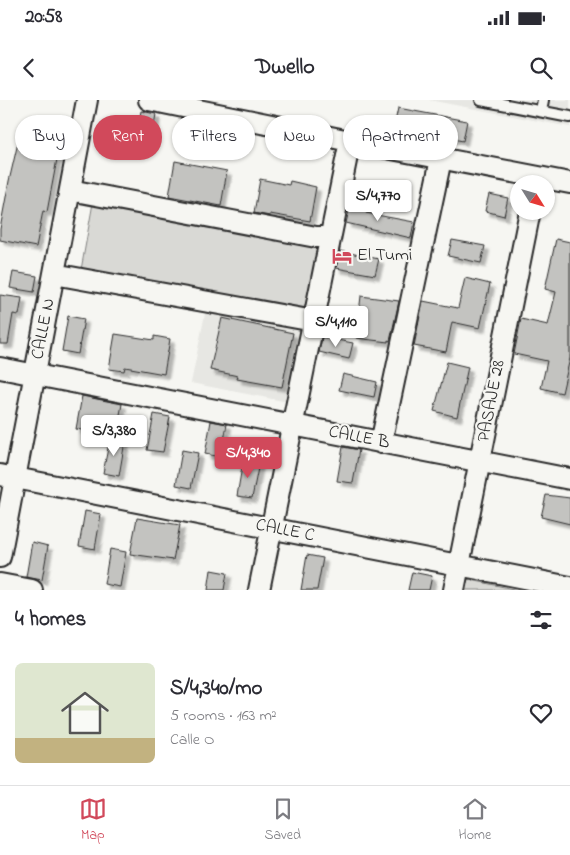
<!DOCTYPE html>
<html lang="en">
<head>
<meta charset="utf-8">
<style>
  :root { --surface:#fff; --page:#f2f2f3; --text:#2b2b33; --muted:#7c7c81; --line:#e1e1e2; --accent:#d1495b }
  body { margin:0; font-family:"Indie Flower",sans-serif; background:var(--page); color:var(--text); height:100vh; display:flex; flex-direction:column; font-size:19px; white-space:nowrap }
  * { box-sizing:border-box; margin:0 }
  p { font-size:16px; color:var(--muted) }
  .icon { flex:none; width:28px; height:28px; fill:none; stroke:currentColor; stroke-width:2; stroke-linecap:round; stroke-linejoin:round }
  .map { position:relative; height:490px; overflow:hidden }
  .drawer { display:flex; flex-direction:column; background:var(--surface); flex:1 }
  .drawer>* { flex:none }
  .hud { position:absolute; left:15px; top:15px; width:540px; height:45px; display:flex; gap:10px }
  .needle { width:32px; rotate:127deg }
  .controls { position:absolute; left:510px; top:75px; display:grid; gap:10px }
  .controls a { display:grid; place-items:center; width:45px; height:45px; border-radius:50%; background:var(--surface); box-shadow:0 1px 4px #0004; font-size:25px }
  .price { position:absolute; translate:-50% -42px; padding:0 11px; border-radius:5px; background:#fff; color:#222; font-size:16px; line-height:32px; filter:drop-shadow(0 1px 2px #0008) }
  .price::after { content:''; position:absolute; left:50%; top:30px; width:15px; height:11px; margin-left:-8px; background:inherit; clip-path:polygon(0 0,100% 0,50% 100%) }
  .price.current { background:var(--accent); color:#fff }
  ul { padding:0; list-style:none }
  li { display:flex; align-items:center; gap:15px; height:125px; padding:0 15px }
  li span { display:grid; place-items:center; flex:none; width:140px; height:100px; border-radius:8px; color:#555 }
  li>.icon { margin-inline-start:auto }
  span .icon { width:60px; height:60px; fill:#fffc; stroke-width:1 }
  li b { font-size:21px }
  h2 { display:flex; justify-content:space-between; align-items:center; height:60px; padding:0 15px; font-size:21px }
  .pill { padding:0 18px; border-radius:22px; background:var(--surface); box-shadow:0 1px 4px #0004; font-size:18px; line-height:45px }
  .pill.current { background:var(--accent); color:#fff }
  .status { display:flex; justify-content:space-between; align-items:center; height:35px; padding:0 25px; background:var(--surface); direction:ltr }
  .status svg { height:14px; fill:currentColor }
  header { display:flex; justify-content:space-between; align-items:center; height:65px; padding:0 15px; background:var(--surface); font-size:22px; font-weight:700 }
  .dock { display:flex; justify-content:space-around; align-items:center; height:70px; border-top:1px solid var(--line); background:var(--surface); font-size:14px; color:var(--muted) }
  .dock a { display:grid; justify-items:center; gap:2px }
  .dock .current { color:var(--accent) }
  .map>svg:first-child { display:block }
  .built { fill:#e7e7e3 }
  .green { fill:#d9d9d5; stroke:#828280 }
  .building { fill:#c3c3c0; stroke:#2b2b2b; filter:url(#shadow) }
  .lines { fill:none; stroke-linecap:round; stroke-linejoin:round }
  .lane-casing { stroke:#2b2b2b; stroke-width:14 }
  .street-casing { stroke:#2b2b2b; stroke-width:24 }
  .lane { stroke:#f6f6f2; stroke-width:10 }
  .street { stroke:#f6f6f2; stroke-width:20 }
  .labels { text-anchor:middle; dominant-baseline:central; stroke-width:4.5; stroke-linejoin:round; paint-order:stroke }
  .poi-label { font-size:18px; fill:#2b2b2b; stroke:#f6f6f2; text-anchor:start }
  .street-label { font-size:18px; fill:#2b2b2b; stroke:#f6f6f2 }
</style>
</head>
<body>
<div class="status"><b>20:58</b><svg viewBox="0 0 49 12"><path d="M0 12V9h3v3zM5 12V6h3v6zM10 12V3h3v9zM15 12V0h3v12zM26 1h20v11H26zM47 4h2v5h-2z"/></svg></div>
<header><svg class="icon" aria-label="back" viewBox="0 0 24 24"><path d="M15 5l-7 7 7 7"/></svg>Dwello<svg class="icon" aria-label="search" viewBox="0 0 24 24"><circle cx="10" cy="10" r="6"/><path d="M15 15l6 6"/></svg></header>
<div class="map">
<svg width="570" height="490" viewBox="0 0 570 490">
  <defs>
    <filter id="shadow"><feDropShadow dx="4.5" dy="4.5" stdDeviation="1" flood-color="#0004"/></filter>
  </defs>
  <rect width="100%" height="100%" fill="#f6f6f2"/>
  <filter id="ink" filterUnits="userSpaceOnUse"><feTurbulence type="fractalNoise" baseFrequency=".02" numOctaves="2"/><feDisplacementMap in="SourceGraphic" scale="10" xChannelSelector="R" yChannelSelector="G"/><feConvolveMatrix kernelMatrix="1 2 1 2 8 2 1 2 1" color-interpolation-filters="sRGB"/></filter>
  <g filter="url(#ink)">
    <path class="built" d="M429,0h141v27z
      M206,209l97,19 -15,74 -97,-19z"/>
    <path class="green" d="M93,103l225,40 -12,67 -225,-40z
      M457,477l61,13h-63z"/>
    <path class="building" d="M398,8l69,13 -4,20 -69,-14z
      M141,11l15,3 -6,35 -16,-3z
      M20,34l42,9 -3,16h-2l-10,53 -4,-1 -7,36 -36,-7v-11l9,-48z
      M175,61l52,10 -6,35 -52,-10z
      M260,79l29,6 1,-4 26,6 -6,34 -40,-7v2l-16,-3z
      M489,94l19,4 -4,18 -19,-5z
      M351,102l17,4 -2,7 48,9 -3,16 -65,-15z
      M556,139l14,3v116l-8,35 -21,-5 6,-27 -33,-7 7,-35 27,6 8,-33 -11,-3z
      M452,140l33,6 -4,17 -33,-7z
      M340,151l39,8 -4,16 -39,-7z
      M13,172l24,4 -3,16 -24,-4z
      M465,178l25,6 -10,44 -28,-6 -6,30 -32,-6 9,-45 35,7z
      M0,195l22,3 -3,17 -6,-1 -5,30h-8z
      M361,196l38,5 -9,40 -2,-1v2l-32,-4z
      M68,216l16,3 -6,35 -16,-3z
      M222,218l71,15 -11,54 -45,-8 1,-3 -28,-6z
      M115,234l39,6v-4l16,3 -6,35 -39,-7 -1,4 -15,-2z
      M322,237l31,6 -4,16 -30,-7z
      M447,262l21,5 -11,50 -23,-6z
      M343,274l34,8 -3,15 -35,-7z
      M82,296l40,8 -6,32 -40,-7z
      M154,314l16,3 -7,35 -16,-2z
      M211,321l16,3 -6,33 -16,-3z
      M110,338l15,3 -6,35 -16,-3z
      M343,347l16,3 -6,33 -16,-2z
      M182,350l16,3 -7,35 -15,-3z
      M243,361l16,2 -7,35 -15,-2z
      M546,395l24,3v26l-29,-7z
      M85,411l16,3 -6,35 -16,-3z
      M137,418l43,7 -7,35 -43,-6z
      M32,442l16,4 -6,34 -16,-3z
      M110,449l16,3 -6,35 -16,-3z
      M307,455l16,3 -6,32h-16z
      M211,470l16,3 -3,17h-16z
      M412,472l20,4 -3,14h-21z"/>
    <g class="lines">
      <defs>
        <path id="lane" d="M481,0l89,17
          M541,11l2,-11"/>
        <path id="street" d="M149,0l201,41 220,42
          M70,90l246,47h14
          M54,174l260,47
          M0,268l570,111
          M381,343l60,-284
          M0,375l570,112
          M0,457l87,-457
          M0,484l32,6
          M259,490l91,-449
          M454,490l76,-379"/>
      </defs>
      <use href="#lane" class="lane-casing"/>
      <use href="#street" class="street-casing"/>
      <use href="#lane" class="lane"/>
      <use href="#street" class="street"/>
    </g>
  </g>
  <defs>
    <symbol id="hotel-bare" viewBox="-9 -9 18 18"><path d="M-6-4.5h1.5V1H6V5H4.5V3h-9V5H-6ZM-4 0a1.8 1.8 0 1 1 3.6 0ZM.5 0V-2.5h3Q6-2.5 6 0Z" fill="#d1495b" stroke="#f6f6f2" stroke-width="2.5" paint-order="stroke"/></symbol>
  </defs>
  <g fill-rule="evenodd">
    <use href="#hotel-bare" x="328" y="142" width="28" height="28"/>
  </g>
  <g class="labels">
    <g class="poi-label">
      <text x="357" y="156">El Tumi</text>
    </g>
    <g class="street-label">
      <text transform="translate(44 229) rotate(-79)">CALLE N</text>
      <text transform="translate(492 301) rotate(-79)">PASAJE 28</text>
      <text transform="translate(359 338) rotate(11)">CALLE B</text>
      <text transform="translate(285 431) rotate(11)">CALLE C</text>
    </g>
  </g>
</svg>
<div class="controls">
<a><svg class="needle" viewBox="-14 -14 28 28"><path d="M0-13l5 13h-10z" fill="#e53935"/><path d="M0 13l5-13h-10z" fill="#7c7c81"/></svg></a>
</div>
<b class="price" style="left:378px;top:122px">S/4,770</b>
<b class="price" style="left:336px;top:248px">S/4,110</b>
<b class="price" style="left:114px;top:357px">S/3,380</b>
<b class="price current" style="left:248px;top:379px">S/4,340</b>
<div class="hud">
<a class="pill">Buy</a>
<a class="pill current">Rent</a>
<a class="pill">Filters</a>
<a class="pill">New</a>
<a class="pill">Apartment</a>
</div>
</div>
<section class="drawer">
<h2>4 homes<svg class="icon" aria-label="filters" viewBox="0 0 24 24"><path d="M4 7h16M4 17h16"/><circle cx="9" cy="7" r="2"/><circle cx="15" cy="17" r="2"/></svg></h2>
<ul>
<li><span style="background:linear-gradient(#dfe7d0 75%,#c2b280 0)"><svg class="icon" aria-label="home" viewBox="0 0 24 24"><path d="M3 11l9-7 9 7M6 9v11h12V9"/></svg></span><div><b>S/4,340/mo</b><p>5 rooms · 163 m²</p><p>Calle O</p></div><svg class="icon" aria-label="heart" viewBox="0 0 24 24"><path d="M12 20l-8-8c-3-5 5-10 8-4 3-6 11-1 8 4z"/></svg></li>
</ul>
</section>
<nav class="dock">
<a class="current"><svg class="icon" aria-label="map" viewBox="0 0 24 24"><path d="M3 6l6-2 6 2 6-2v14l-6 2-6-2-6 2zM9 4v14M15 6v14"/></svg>Map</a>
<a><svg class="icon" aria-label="saved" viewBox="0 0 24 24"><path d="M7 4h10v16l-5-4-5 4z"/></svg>Saved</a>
<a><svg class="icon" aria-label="home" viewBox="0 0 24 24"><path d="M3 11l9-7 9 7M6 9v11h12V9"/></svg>Home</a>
</nav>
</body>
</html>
